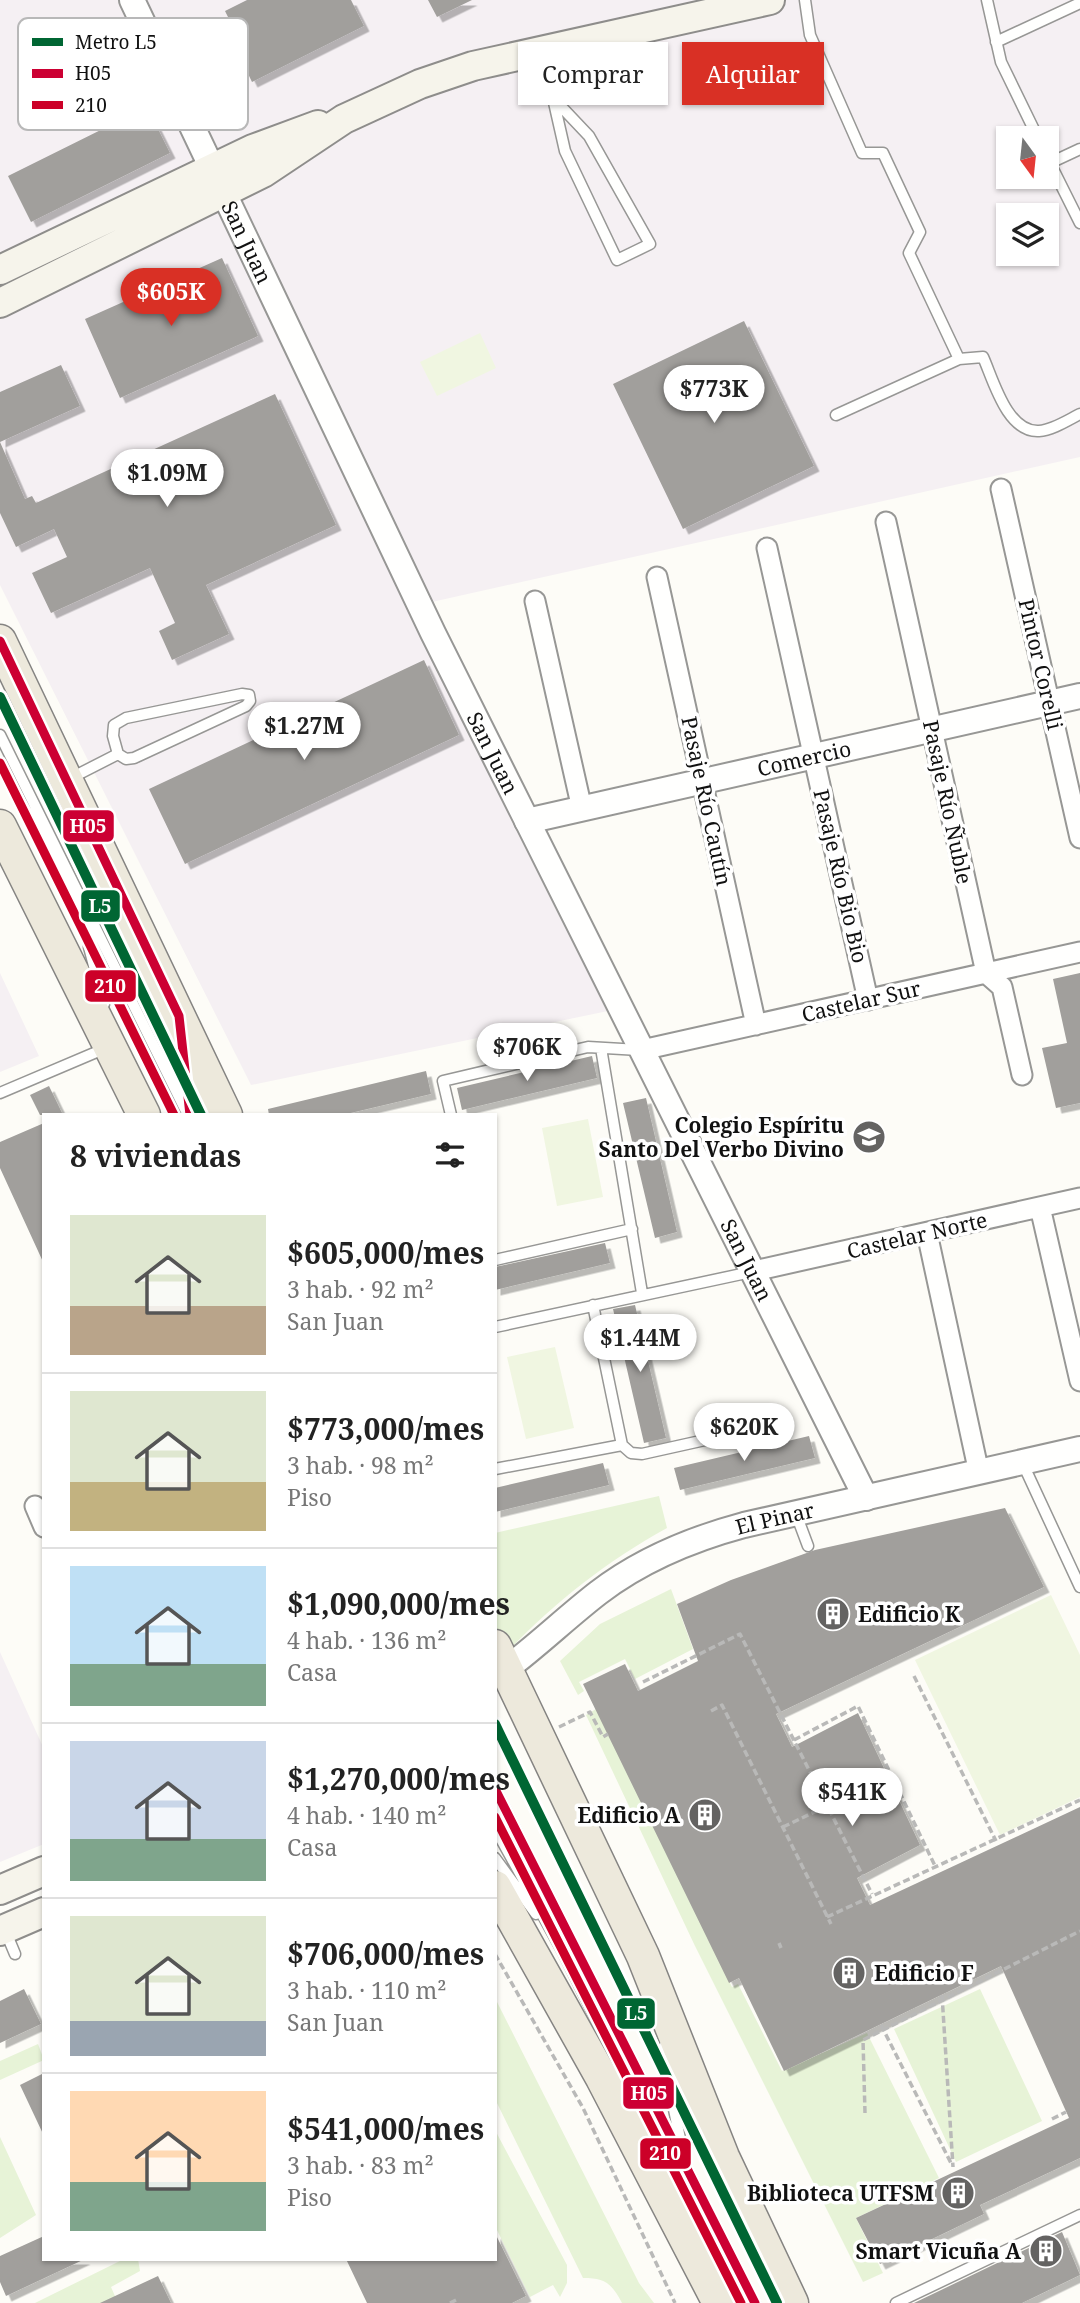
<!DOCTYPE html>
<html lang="es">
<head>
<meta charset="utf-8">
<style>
  :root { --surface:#fff; --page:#f2f2f2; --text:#222; --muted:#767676; --line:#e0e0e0; --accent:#d93025 }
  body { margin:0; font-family:"Noto Serif",serif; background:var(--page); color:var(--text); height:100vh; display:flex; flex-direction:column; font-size:26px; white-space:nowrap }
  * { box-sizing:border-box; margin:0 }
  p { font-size:23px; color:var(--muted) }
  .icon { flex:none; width:38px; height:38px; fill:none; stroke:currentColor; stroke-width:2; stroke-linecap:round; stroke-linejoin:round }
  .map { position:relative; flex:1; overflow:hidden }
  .panel { position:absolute; left:42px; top:1113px; width:455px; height:1148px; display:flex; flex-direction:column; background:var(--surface); border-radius:0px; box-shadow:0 2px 5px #0004 }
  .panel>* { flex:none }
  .banner { position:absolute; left:518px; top:42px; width:457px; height:63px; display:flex; gap:14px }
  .needle { width:46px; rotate:165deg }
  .controls { position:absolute; left:996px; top:126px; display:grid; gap:14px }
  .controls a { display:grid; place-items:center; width:63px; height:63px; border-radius:0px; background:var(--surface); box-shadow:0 2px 5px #0004; font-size:35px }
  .price { position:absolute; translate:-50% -60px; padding:0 16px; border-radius:24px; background:#fff; color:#222; font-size:23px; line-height:46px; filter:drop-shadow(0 2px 4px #0008) }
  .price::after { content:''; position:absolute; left:50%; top:42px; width:21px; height:16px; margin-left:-10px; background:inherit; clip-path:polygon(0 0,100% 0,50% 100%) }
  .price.on { background:var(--accent); color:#fff }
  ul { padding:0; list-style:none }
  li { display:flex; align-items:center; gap:21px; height:175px; padding:0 28px }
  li+li { border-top:2px solid var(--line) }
  li span { display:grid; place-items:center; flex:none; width:196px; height:140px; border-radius:0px; color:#555 }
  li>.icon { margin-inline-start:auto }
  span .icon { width:84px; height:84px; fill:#fffc; stroke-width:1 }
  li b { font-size:30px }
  h2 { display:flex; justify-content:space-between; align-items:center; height:84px; padding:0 28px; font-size:30px }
  .pill { padding:0 24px; border-radius:0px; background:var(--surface); box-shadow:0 2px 5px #0004; font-size:24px; line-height:63px }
  .pill.on { background:var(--accent); color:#fff }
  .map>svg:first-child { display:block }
  .industrial { fill:#f5f0f3; fill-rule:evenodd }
  .green { fill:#e7f3d7 }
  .pitch { fill:#f0f6e1 }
  .building { fill:#a19f9c; filter:url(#shadow) }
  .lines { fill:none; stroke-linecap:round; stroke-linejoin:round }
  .service-casing { stroke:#979795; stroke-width:13 }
  .minor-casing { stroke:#979795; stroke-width:23 }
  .tertiary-casing { stroke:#979795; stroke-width:28 }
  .secondary-casing { stroke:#8e8d8b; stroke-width:32 }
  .primary-casing { stroke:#858482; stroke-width:35 }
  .path { stroke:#b9b9b8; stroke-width:3.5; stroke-dasharray:7 3.5; stroke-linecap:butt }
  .service { stroke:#fffffe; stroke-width:10 }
  .minor { stroke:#fffffe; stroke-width:19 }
  .tertiary { stroke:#fffffe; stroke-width:24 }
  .secondary { stroke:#f6f4eb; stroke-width:28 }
  .primary { stroke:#ede9dc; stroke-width:32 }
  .bus-1-casing { stroke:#fff; stroke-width:14 }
  .bus-2-casing { stroke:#fff; stroke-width:14 }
  .bus-1 { stroke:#c03; stroke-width:9 }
  .bus-2 { stroke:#cc0028; stroke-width:9 }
  .metro-1-casing { stroke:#fff; stroke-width:16 }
  .metro-1 { stroke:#063; stroke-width:10 }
  .labels { text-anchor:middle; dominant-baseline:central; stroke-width:7; stroke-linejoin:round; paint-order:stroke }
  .street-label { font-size:21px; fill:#111; stroke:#fff }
  .poi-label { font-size:21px; font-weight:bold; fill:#111; stroke:#fff; text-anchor:end }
  .key { fill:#fff; stroke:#b8b8b8; stroke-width:2 }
  .key-label { font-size:19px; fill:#111 }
  .line-badge { stroke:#fff; stroke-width:2.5 }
  .badge-label { font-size:19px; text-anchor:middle; font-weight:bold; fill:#fff }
</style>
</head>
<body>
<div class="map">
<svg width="1080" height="2303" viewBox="0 0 1080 2303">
  <defs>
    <filter id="shadow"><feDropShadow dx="5.5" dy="5.5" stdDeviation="0" flood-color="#0004"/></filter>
  </defs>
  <rect width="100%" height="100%" fill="#fdfcf7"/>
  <path class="industrial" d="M0,0h1080v457l-666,149 194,405 -357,74 -251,-500zM1008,138h38v39h-38zM1008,215h38v39h-38z
    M0,973l39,83 -39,16z
    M0,1652l44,97v95l-44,18z"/>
  <path class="green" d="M659,1496l8,32c-60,33 -112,74 -159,123l-13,-27v-91z
    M671,1589l22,60 -58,30 -10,-20 -46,23 5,9 -6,4 -18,-34 40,-37z
    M596,1709l136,278 6,-3 44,87 85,-38 72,145 -83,40 27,55 -20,9 -168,-336 -109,-231z
    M980,1989l62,132 -86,41 -62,-133z
    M495,1998l144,285 15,20h-32c-11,-21 -18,-25 -39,-25l-88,-179z
    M38,2044l6,16 -44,20v-19z
    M495,2130l72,135v18l-7,14 -7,-12 -23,12 -35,-71z
    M0,2137l36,78 -36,23z
    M124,2259h14l2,12 -29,16 7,16h-83z"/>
  <path class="pitch" d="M480,333l16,35 -59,28 -17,-34z
    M588,1119l15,78 -46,9 -15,-78z
    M555,1347l19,81 -48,11 -19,-82z
    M1051,1595l29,60v142l-80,38 -85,-175z"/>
  <path class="building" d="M247,0h104l13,26 -112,56 -28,-58 6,-3 -5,-10z
    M428,0h44l-35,17z
    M147,107l23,46 -139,69 -23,-46z
    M222,258l36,78 -138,62 -35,-79z
    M744,321l70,145 -131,63 -70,-145z
    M61,365l19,41 -80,36 25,57 7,-3 4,7 239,-109 61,131 -130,60 23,49 -57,26 -13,-29 16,-8 -25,-55 -99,45 -19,-40 35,-16 -13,-28 -38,18 -16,-34v-121z
    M424,660l35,75 -274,129 -36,-75z
    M1080,973v130l-24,5 -14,-60 25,-5 -14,-64z
    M592,1056l5,22 -135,32 -5,-22z
    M426,1071l5,23 -89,21h-73l-1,-6z
    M49,1086l14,29h-23l-10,-20z
    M646,1098l31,134 -22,6 -32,-135z
    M44,1123v141l-44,-96v-26z
    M605,1243l5,20 -115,27v-23z
    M635,1305l31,133 -22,5 -31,-134z
    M809,1436l6,22 -135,32 -6,-22z
    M603,1463l6,22 -114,27v-24z
    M1005,1508l39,79 -268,127 16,33 66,-34 62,132 -63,33 13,27 210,-98v351l-100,47 4,9 -104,50 -24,-46 213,-100 -68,-152 -217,105 -45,-93 -10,5 -146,-299 42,-20 13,27 60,-30 -21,-57 54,-24 84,-30z
    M24,1989l17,35 -41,19v-42z
    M44,2073v63l-24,-51z
    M1062,2232l18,43 -58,28h-108z
    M495,2233l31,63 -14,7h-145l-21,-44h149z
    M44,2236v23h41l-79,37 -6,-14v-26z
    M158,2276l13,27h-71z"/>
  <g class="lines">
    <defs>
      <path id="service" d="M805,0l5,35 52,118h21l37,79 -11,21 50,106 24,-2c10,22 24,76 56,74 14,-1 29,-11 41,-17
        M987,0l14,62 37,76
        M996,42l84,-39
        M543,54l22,97 52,109 33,-16 -61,-108 -36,-38
        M1046,155l34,68
        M1050,163l30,-14
        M836,415l123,-56
        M0,735l188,380
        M0,764l41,73 133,278
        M69,779l49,-25 -5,-18 1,-11 12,-7 116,-24 7,1 1,6 -4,5 -112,52 -8,1 -8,-5
        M89,947l15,57
        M601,1048l41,245
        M183,1053l6,58
        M0,1093l106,-45
        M451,1115l-8,-34 145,-34 51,3
        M495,1260l137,-31
        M593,1305l29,140
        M495,1327l256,-55
        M1023,1464l57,123
        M495,1469l127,-24 9,8 11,1 99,-22
        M796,1514l12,32
        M495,1789l260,514
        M495,1828l68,124 174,351
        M495,1858l41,56
        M5,1930l10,24
        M665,2045l6,50 13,63
        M896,2303l184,-88"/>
      <path id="minor" d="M1001,489l79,349
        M886,522l100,451 16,14 20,88
        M767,548l101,452
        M657,577l99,448
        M535,601l47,208
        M642,1050l438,-98
        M1040,1207l40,174
        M927,1233l52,240
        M754,1271l326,-73
        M35,1506l9,21"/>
      <g id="tertiary">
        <path id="s1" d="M132,0l301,633 433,865"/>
        <path id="s2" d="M527,821l553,-125"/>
        <path id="s3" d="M506,1669c32,-24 61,-52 92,-76 43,-33 94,-54 146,-68l336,-76"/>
      </g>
      <path id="secondary" d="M0,270l253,-121 65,-24
        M0,303l263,-130 81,-54 76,-35 53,-18 297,-66
        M0,1890l44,-19
        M0,1931l44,-19"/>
      <path id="primary" d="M0,641l226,474
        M0,826l144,289
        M495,1646l148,310 80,201 69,146
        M495,1887l107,191 117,225"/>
    </defs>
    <use href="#service" class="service-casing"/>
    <use href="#minor" class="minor-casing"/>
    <use href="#tertiary" class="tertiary-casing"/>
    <use href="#secondary" class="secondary-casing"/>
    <use href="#primary" class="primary-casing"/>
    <path class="path" d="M914,1676l82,165
      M643,1682l97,-48 132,260
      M711,1711l11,-6 109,219
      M559,1727l31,-15 13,25 5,-3
      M794,1740l64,-34 78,162
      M783,1827l44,-21
      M827,1917l253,-117
      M779,1943l2,5
      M495,1954l88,154 92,195
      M942,1995l11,172
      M881,2025l71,140
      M865,2113l-2,-73 217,-109
      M1052,2119l14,-7
      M450,2303l6,-3"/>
    <use href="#service" class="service"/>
    <use href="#minor" class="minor"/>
    <use href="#tertiary" class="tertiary"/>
    <use href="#secondary" class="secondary"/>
    <use href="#primary" class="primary"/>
    <defs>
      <path id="bus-1" d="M0,641l179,375 11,99
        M495,1789l260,514"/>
      <path id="bus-2" d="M0,763l174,352
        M495,1817l246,486"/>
    </defs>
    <use href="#bus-1" class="bus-1-casing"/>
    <use href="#bus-2" class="bus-2-casing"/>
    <use href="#bus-1" class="bus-1"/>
    <use href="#bus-2" class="bus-2"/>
    <defs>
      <path id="metro-1" d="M0,697l201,418
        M495,1724l282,579"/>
    </defs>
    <use href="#metro-1" class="metro-1-casing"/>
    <use href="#metro-1" class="metro-1"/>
  </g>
  <defs>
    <symbol id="school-disc" viewBox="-11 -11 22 22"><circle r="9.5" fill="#646362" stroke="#fff"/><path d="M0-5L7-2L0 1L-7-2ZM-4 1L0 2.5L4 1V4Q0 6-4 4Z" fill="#fff"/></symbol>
    <symbol id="building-disc" viewBox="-11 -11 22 22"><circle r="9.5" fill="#646362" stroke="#fff"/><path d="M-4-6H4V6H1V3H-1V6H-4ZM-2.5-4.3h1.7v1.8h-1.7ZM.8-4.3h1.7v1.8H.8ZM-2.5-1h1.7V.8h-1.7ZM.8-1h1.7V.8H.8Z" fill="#fff"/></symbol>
  </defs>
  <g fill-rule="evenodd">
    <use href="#school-disc" x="850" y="1118" width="38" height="38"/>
    <use href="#building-disc" x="814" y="1595" width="38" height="38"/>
    <use href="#building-disc" x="686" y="1796" width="38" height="38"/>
    <use href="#building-disc" x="830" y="1954" width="38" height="38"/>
    <use href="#building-disc" x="939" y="2174" width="38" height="38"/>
    <use href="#building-disc" x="1027" y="2232" width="38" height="38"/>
  </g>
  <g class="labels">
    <g class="street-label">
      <text stroke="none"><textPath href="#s1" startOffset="268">San Juan</textPath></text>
      <text transform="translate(1041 664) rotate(77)">Pintor Corelli</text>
      <text stroke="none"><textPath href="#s1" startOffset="835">San Juan</textPath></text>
      <text stroke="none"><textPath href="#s2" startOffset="284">Comercio</textPath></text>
      <text transform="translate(707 801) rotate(78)">Pasaje Río Cautín</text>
      <text transform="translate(948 802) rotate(78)">Pasaje Río Ñuble</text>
      <text transform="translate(841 876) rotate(77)">Pasaje Río Bio Bio</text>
      <text transform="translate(861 1001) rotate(-13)">Castelar Sur</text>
      <text transform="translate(917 1235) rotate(-13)">Castelar Norte</text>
      <text stroke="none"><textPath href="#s1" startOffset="1402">San Juan</textPath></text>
      <text stroke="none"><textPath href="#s3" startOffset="313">El Pinar</textPath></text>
    </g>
    <g class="poi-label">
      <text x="844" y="1125">Colegio Espíritu<tspan x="844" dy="24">Santo Del Verbo Divino</tspan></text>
      <text x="858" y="1614" text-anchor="start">Edificio K</text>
      <text x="680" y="1815">Edificio A</text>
      <text x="874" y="1973" text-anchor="start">Edificio F</text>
      <text x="934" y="2193">Biblioteca UTFSM</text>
      <text x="1021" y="2251">Smart Vicuña A</text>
    </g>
  </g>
  <rect x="18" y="18" width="230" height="112" rx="10" class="key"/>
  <rect x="32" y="38" width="31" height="8" fill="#063"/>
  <rect x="32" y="69" width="31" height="9" fill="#c03"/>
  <rect x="32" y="101" width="31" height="8" fill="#cc0028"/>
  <g class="key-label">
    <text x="75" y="49">Metro L5</text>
    <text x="75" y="80">H05</text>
    <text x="75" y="112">210</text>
  </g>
  <g class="line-badge">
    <rect x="62" y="809" width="53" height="34" rx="7" fill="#c03"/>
    <rect x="80" y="889" width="41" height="34" rx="7" fill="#063"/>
    <rect x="84" y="969" width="53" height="34" rx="7" fill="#cc0028"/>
    <rect x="616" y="1997" width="40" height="33" rx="7" fill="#063"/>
    <rect x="622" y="2076" width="53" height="34" rx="7" fill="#c03"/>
    <rect x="639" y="2137" width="53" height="33" rx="7" fill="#cc0028"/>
  </g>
  <g class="badge-label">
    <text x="88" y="833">H05</text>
    <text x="100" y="913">L5</text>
    <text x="110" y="993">210</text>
    <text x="636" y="2020">L5</text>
    <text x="649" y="2100">H05</text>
    <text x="665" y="2160">210</text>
  </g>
</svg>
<div class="controls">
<a><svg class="needle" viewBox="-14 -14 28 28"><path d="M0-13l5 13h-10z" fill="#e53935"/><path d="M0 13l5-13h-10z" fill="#767676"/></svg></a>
<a><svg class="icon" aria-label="layers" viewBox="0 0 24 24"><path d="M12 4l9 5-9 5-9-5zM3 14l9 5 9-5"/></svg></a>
</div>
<b class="price on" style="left:171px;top:328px">$605K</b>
<b class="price" style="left:714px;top:425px">$773K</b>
<b class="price" style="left:167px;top:509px">$1.09M</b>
<b class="price" style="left:304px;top:762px">$1.27M</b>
<b class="price" style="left:527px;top:1083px">$706K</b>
<b class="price" style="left:640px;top:1374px">$1.44M</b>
<b class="price" style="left:744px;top:1463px">$620K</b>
<b class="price" style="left:852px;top:1828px">$541K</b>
<div class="banner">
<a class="pill">Comprar</a>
<a class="pill on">Alquilar</a>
</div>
<section class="panel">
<h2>8 viviendas<svg class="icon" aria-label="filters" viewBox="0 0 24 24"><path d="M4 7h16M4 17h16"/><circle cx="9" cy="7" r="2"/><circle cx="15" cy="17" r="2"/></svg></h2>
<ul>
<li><span style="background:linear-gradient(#dfe7d0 65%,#b9a48a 0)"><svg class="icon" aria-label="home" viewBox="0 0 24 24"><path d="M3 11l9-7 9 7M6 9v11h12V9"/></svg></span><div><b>$605,000/mes</b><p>3 hab. · 92 m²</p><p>San Juan</p></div></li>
<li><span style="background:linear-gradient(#dfe7d0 65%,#c2b280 0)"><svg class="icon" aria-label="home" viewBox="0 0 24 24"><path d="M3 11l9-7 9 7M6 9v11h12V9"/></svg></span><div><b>$773,000/mes</b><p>3 hab. · 98 m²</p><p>Piso</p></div></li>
<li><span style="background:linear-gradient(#bfe0f5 70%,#7fa58c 0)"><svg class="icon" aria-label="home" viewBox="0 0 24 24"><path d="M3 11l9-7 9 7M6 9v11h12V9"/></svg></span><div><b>$1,090,000/mes</b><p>4 hab. · 136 m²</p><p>Casa</p></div></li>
<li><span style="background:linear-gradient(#c9d6e8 70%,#7fa58c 0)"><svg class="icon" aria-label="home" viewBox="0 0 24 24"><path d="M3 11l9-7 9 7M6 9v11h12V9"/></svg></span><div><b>$1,270,000/mes</b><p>4 hab. · 140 m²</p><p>Casa</p></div></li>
<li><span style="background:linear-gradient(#dfe7d0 75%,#9aa5b1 0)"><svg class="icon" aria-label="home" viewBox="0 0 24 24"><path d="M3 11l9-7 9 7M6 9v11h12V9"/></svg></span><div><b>$706,000/mes</b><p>3 hab. · 110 m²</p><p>San Juan</p></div></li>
<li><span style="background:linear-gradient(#ffd9b3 65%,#7fa58c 0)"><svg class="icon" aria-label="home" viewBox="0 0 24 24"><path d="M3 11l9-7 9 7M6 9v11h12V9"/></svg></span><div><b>$541,000/mes</b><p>3 hab. · 83 m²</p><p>Piso</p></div></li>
</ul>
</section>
</div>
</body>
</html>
